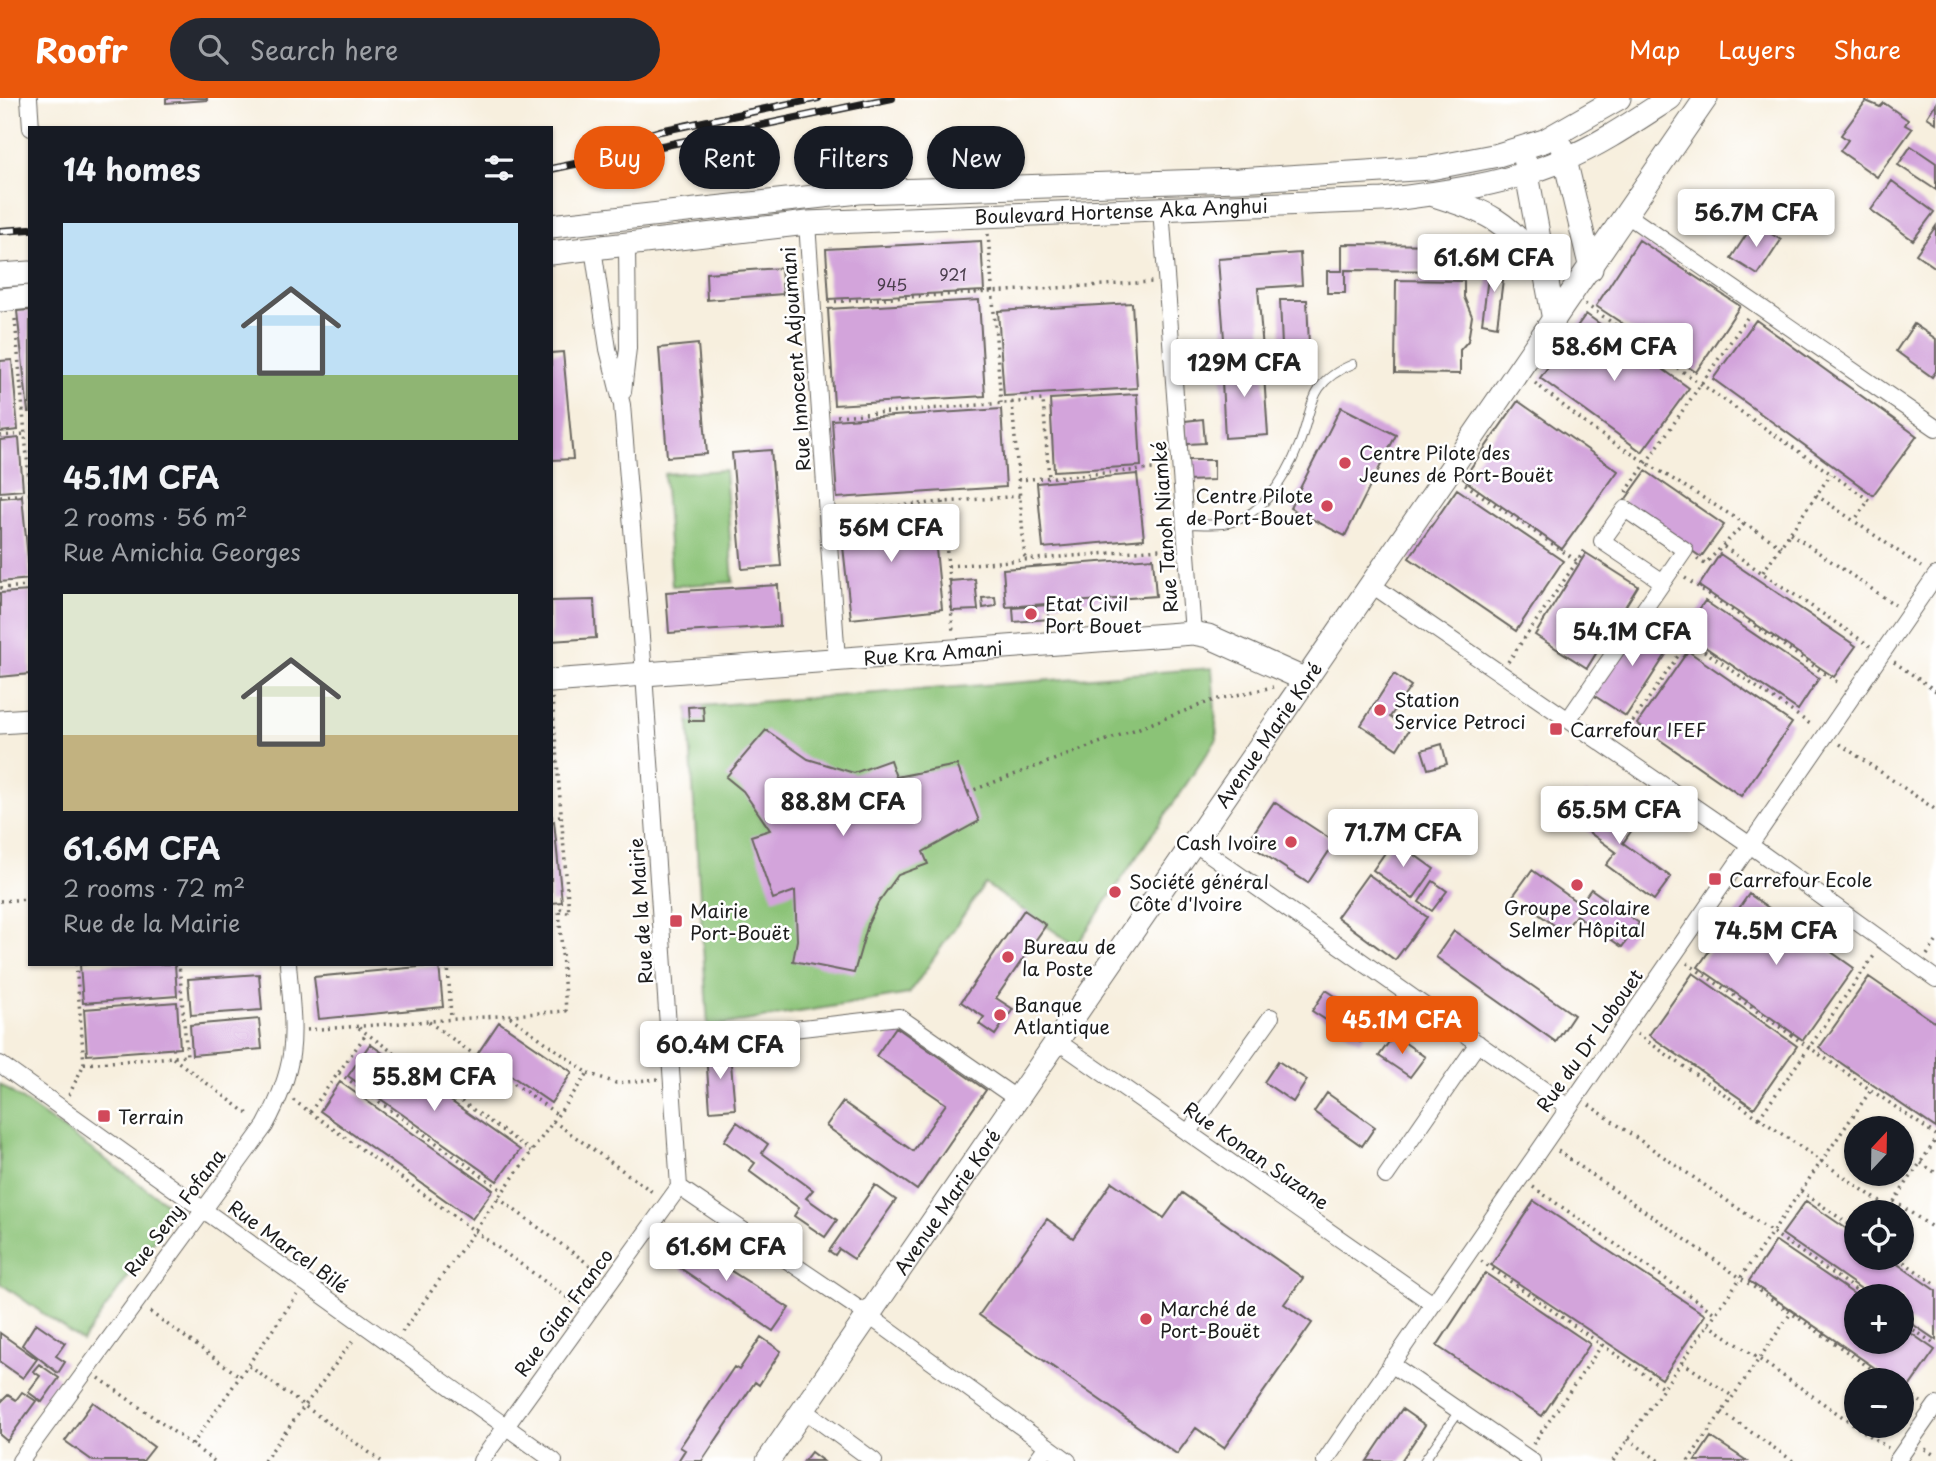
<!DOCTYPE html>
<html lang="en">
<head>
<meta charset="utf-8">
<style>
  :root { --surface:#171b24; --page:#242831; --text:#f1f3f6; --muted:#9ea1a6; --accent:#ea580c }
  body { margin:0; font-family:"Playpen Sans",sans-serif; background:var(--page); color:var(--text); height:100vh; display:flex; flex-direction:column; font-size:26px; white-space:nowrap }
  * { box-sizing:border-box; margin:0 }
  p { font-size:23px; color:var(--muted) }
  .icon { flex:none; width:38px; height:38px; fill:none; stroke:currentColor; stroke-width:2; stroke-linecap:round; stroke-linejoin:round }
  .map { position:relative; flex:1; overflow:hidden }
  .details { position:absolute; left:28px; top:28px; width:525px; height:840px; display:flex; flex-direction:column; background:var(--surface); border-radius:0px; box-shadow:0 2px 5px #0004 }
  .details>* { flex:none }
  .banner { position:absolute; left:574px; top:28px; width:665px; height:63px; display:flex; gap:14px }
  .needle { width:46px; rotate:22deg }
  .buttons { position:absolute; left:1844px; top:1018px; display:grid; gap:14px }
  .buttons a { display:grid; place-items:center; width:70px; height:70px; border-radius:50%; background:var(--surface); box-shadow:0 2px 5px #0004; font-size:35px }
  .price { position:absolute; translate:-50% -60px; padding:0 16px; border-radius:7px; background:#fff; color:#222; font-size:23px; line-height:46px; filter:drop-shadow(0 2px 4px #0008) }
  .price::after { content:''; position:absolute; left:50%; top:42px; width:21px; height:16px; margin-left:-10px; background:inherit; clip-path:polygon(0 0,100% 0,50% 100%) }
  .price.selected { background:var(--accent); color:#fff }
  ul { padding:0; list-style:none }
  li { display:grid; align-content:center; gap:14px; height:371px; padding:0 35px }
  li span { display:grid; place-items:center; height:217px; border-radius:0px; color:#555 }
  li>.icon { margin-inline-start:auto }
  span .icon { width:126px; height:126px; fill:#fffc; stroke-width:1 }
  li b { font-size:30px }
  h2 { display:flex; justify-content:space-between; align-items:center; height:84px; padding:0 35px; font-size:30px }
  .tag { padding:0 24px; border-radius:32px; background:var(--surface); box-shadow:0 2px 5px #0004; font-size:24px; line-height:63px }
  .tag.selected { background:var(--accent); color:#fff }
  header { display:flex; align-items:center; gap:42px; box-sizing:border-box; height:98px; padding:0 35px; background:var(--accent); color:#fff }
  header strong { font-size:33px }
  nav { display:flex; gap:38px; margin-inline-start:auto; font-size:24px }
  .search { width:490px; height:63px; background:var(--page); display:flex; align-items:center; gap:18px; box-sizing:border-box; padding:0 24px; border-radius:38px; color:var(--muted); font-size:26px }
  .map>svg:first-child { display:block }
  .green { fill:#8bc377; stroke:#54704a; stroke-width:2 }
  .building { fill:#d3a4db }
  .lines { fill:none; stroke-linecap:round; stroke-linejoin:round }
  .lane-casing { stroke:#696660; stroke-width:10 }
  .street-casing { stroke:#696660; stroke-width:18 }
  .secondary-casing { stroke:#696660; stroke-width:25 }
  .path { stroke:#696660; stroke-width:3.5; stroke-dasharray:2 5; stroke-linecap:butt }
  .lane { stroke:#fff; stroke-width:8 }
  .street { stroke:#fff; stroke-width:16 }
  .secondary { stroke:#fff; stroke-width:23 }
  .rail-casing { stroke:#1c1c1c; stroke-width:8 }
  .rail { stroke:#fff; stroke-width:5; stroke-dasharray:16; stroke-linecap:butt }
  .poi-dot { fill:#d1495b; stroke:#fff; stroke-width:2.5 }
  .labels { text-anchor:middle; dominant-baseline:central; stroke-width:5; stroke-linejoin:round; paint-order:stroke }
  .number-label { font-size:16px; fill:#4a3e4c }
  .street-label { font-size:19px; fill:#1c1c1c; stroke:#fff }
  .poi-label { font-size:19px; fill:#1c1c1c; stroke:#fff; text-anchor:start }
</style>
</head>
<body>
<header>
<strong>Roofr</strong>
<div class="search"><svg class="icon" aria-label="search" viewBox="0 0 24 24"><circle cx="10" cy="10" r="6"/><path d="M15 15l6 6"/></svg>Search here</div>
<nav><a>Map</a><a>Layers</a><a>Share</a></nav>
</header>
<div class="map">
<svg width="1936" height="1363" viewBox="0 0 1936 1363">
  <rect width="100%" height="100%" fill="#fff"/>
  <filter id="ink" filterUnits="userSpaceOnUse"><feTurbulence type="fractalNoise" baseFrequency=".0143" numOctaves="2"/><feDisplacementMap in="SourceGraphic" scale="14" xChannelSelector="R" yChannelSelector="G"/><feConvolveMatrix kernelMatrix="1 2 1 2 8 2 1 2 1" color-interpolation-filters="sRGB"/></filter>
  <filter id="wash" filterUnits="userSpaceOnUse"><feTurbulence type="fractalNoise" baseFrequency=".00686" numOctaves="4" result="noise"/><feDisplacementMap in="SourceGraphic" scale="28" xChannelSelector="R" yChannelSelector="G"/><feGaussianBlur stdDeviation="1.57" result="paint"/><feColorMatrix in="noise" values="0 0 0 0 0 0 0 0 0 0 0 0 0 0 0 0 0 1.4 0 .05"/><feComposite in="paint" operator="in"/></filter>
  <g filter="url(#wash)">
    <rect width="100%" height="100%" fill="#f7efde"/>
    <path class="green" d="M725,372l8,112 -61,4 -8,-112z
      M1212,570l5,71 -141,207 -91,-62 -76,110 -201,33 -20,-320z
      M0,986l176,126 -94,131 -82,-58z"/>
    <g id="blocks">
      <path class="building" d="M166,0h41v2l-41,3z
        M1866,3l14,6 4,-4 24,17 -3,5 7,4 -35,48 -37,-26 8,-11 -7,-5z
        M1936,5v20l-9,-6z
        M1911,48l25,17v27l-38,-25z
        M1892,83l42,31 -21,28 -42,-30z
        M1754,125l27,17 -23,35 -27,-17z
        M1936,128v42l-20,-14z
        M1639,142l101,66 -44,66 -100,-66z
        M981,143l3,50 -155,8 -3,-50z
        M1342,146l124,1v26l-121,-1v23h-18v-22h15z
        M1300,155l2,32 -44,3 5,62 -38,2 -7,-93z
        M1490,164l15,2 -8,62 -15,-3z
        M781,170l2,26 -76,6 -1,-27z
        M1396,182l68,1v16l8,19 -4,25 -8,9v24l-65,-1z
        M979,202l6,96 -151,9 -6,-96z
        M1280,202h27l3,68 -27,1z
        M1132,205l5,85 -133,8 -6,-85z
        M30,212v102h-2l-11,-101z
        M1586,216l103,74 -47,64 -102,-74z
        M1756,222l161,116 -44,59 -160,-116z
        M1914,226l22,15v32l-4,6 -36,-26z
        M698,246l9,110 -40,3 -8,-109z
        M563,254l10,107 -22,1v-107z
        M12,262l6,70 -18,2v-71z
        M1263,262l5,75 -43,3 -4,-76z
        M1137,296l4,72 -87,5 -4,-72z
        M1518,303l100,70 -56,78 -99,-70z
        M1341,309l55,28 -51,101 -55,-28z
        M1001,311l5,78 -169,11 -5,-78z
        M1203,321l2,24 -18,1 -2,-23z
        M19,340l4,52 -23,2v-52z
        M771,352l10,116 -39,3 -10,-116z
        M1184,362h30v20l-29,1z
        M1646,373l78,54 -23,32 -78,-54z
        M1137,376l7,65 -101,9 -6,-65z
        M1457,391l106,72 -47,70 -107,-73z
        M22,398l8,83 -30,3v-84z
        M932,411l10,100 -91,10 -11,-100z
        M1586,455l52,33 -51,82 -52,-33z
        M1720,456l136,92 -22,31 -135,-91z
        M1153,460l3,38 -150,11 -3,-38z
        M975,481l3,31 -26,1 -2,-30z
        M778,487l2,41 -111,7 -3,-41z
        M30,493v83l-30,3v-84z
        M995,499l1,9 -13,2 -1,-10z
        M594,502l2,38 -45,3v-40z
        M1705,503l114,77 -21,32 -115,-78z
        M1047,507l2,14 -35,3 -1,-14z
        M1638,521l36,23 -48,74 -36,-23z
        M1688,553l104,72 -51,73 -104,-72z
        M1394,576l17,12 -21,31 19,13 -12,19 -36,-24z
        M703,608l1,15h-15l-1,-14z
        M766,632l42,29 46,14 36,-13 6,17 61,-12 22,56 -56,31 5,12 -30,11 -20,28 -10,21 -14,49 -61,-12 4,-21 -2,-49 -22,8 -22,-63 19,-6 -27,-39 -17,-14z
        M1442,646l5,20 -19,5 -6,-19z
        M1586,695l48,34 -11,16 48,34 -17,23 -48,-35 10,-13 -48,-35z
        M1274,704l61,40 -27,41 -61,-40z
        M554,723l8,81 -11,1v-81z
        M1394,742l40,29 -21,30 -40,-29z
        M1532,772l48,34 11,-15 48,34 -17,24 -46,-32 -12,17 -51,-36z
        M1368,776l59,43 -32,43 -58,-43z
        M1433,783l14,10 -15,20 -13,-9z
        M1749,796l105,74 -51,72 -105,-73z
        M1024,812l22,15 -50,73 17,11 -18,26 -16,-11 5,-7 -23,-15z
        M1454,833l120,84 -18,27 -120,-85z
        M89,866h86l2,32 -94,7 -3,-38z
        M439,867l4,42 -124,12 -5,-42z
        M1693,875l104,73 -43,62 -105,-73z
        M259,876l3,36 -71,5 -3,-36z
        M1869,879l67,46v105l-117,-80z
        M1326,892l48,31 -14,21 -48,-31z
        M177,904l3,46 -93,7 -3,-46z
        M259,921l3,30 -70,6 -2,-30z
        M499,924l73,50 -21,31 -73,-50z
        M896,929l90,63 -69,100 -91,-64 17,-24 70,49 33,-47 -70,-48z
        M1394,937l31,22 -15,20 -31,-21z
        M370,946l150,106 -23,31 -149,-105z
        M730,954l5,57 -25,2 -4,-58z
        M1278,963l29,19 -14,22 -29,-20z
        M340,984l153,108 -21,29 -152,-108z
        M1327,995l48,34 -13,19 -48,-34z
        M737,1024l31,22 -6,9 51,37 -7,8 31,22 -12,17 -31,-21 5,-8 -50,-37 6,-8 -31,-22z
        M1112,1084l52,36 18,-25 121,85 -19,26 28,19 -88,125 -28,-20 -19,26 -198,-139 68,-96 26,19z
        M875,1087l21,15 -42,59 -15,-10 -4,6 -6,-4z
        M1534,1103l171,114 -43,64 -171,-114z
        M1806,1103l51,35v22h32l47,33v49l-34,-23v-20h-29l-91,-63z
        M675,1137l114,73 -16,23 -112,-76z
        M1776,1143l81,55v46h45v-15l33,23 -28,40 -5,-4v-5h-8l-145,-100z
        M1485,1175l105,71 -48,72 -105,-70z
        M36,1225l29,20 -9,13 9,6 -7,11 -36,-28z
        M0,1235l37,26 -14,19 -23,-16z
        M761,1239l20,14 -22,34 -4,-3 -53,79h-24l7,-11 -5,-3 54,-80 5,3z
        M39,1266l20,14 -17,24 -14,-10 12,-16 -7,-5z
        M22,1294l14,9 -29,40 -7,-6v-32l8,-8 8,5z
        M93,1304l61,45 -11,14h-50l-28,-20z
        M1402,1311l23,16 -24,36h-34z
        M1711,1339l36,24h-52z
        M811,1354l12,9h-19z"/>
    </g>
  </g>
  <g filter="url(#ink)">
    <use href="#blocks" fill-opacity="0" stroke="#696660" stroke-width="2"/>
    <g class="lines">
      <defs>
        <path id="lane" d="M1185,426c12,0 26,1 38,0 38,-5 63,-46 76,-79 15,-38 8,-62 54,-81
          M1424,1363l35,-50"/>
        <path id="street" d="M29,0l2,30
          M1161,111l32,424
          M1627,117l309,213
          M807,125l30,437
          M593,150l15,101 14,56 22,269 35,513
          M623,294l5,-44 -1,-104
          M1372,487l378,260 186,134
          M1568,622l117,-170 -60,-41 -23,32 61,41
          M1194,745l374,264
          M1057,943l376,263
          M670,945l229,-26 118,82
          M0,966l554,397
          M1188,1035l83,-116
          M1386,1078l92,-133
          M679,1089l189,128 200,146
          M1391,1266l141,97
          M803,1311l71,52
          M20,1363l245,-335c35,-65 29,-91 23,-162
          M481,1363l198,-274
          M1036,1363l11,-15
          M1325,1363l611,-886
          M1897,1363l39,-56"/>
        <g id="secondary">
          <path d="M1562,49l29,122"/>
          <path d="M1524,60l30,162"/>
          <path d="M1434,97c51,16 77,26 106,73"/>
          <path d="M551,128l308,-34 379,-12 193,-12 67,-13 46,-14 75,-43"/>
          <path id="s1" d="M551,155l256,-30 576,-23c61,-7 123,-16 180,-40 37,-15 73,-40 107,-62"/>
          <path d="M0,177l30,-2"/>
          <path d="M0,202l30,-3"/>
          <path id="s2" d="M551,583l642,-48 15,3 98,44"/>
          <path d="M0,624l30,-2"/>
          <path id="s3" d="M768,1363l938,-1363"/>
        </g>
      </defs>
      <use href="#lane" class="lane-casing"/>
      <use href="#street" class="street-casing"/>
      <use href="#secondary" class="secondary-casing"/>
      <path class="path" d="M988,136l13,169
        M828,204l324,-20
        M1585,206l284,196 -15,21
        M15,221l15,173
        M1535,285l60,48 186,115
        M1012,304l13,158
        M837,318l206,-16 6,78
        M0,338l25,-2
        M1018,382l148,-12
        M1465,386l112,77
        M1626,394l121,-174
        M1816,397l105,72
        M0,398l30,-2
        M943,404l10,130
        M843,412l177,-14
        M1790,435l105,72
        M1724,449l146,99
        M1697,461l8,5 41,-42
        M948,468l225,-18
        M1763,474l68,-98
        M1685,480l155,106
        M0,490l30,-2
        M1658,521l155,107
        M1508,564l79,-115
        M1894,564l42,29
        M1621,641l68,-99
        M1840,646l96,66
        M968,694l246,-92 59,-13
        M551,719l10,-1
        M0,803l30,-2
        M1927,857l9,-13
        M1687,865l249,172
        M448,866l3,55
        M429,924l129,93
        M359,930l172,123
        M307,932l259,-19 -7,-103 10,5 -17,-215
        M1637,936l252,174
        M173,960l78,58
        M84,966l103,-8 -8,-92
        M339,975l164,118
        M588,975l28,10 42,-4
        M69,997l15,-31 -8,-100
        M293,1002l283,204
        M1589,1007l277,192
        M310,1014l57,-79
        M1759,1020l117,-165
        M553,1023l101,72
        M1558,1053l331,230
        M1921,1065l15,10
        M1533,1089l183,127
        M1801,1093l56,39
        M498,1100l100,73
        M1894,1103l42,29
        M1886,1115l50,-73
        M1898,1160l38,27
        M1481,1163l183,127
        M150,1214l91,65
        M1902,1224l34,23
        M1708,1226l180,124
        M402,1234l186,-259 -79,-57
        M1682,1264l50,34
        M249,1268l132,95
        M99,1280l115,83
        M1902,1292l19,12
        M1722,1314l71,49
        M1628,1341l31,22
        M1533,1346l69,-99
        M192,1347l105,-150
        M1925,1351l11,7
        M264,1363l90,-122
        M1613,1363l258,-371
        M1688,1363l103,-148"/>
      <use href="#lane" class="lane"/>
      <use href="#street" class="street"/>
      <use href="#secondary" class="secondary"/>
      <defs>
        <path id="rail" d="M588,54l72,-21 158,-33
          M551,71l341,-71
          M0,133l30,-2"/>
      </defs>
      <use href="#rail" class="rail-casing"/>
      <use href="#rail" class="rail"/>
    </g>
  </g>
  <g class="poi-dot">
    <circle cx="1345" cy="365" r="7"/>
    <circle cx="1327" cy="408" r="7"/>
    <circle cx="1031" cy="516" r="7"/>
    <circle cx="1380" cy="612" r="7"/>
    <rect x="1549" y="624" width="14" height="14" rx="3.5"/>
    <circle cx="1291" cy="744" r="7"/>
    <rect x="1708" y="774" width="14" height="14" rx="3.5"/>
    <circle cx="1577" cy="787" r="7"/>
    <circle cx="1115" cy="794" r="7"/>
    <rect x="669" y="816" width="14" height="14" rx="3.5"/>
    <circle cx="1008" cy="859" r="7"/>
    <circle cx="1000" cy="917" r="7"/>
    <rect x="97" y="1011" width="14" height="14" rx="3.5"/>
    <circle cx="1146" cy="1221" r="7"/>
  </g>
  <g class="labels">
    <g class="number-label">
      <text x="953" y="176">921</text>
      <text x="892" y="186">945</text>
    </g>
    <g class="street-label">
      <text stroke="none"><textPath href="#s1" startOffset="572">Boulevard Hortense Aka Anghui</textPath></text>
      <text transform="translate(795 261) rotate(-94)">Rue Innocent Adjoumani</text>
      <text transform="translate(1164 429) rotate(-94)">Rue Tanoh Niamké</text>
      <text stroke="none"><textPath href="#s2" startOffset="383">Rue Kra Amani</textPath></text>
      <text stroke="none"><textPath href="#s3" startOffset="882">Avenue Marie Koré</textPath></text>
      <text transform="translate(640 813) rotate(-94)">Rue de la Mairie</text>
      <text transform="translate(1589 942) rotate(-55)">Rue du Dr Lobouet</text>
      <text transform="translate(1257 1057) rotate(35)">Rue Konan Suzane</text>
      <text stroke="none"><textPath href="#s3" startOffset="315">Avenue Marie Koré</textPath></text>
      <text transform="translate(174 1114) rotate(-53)">Rue Seny Fofana</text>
      <text transform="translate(289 1148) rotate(36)">Rue Marcel Bilé</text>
      <text transform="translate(563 1214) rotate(-54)">Rue Gian Franco</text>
    </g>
    <g class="poi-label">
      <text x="1359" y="354">Centre Pilote des<tspan x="1359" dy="22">Jeunes de Port-Bouët</tspan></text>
      <text x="1313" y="397" text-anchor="end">Centre Pilote<tspan x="1313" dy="22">de Port-Bouet</tspan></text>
      <text x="1045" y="505">Etat Civil<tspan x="1045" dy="22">Port Bouet</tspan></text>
      <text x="1394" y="601">Station<tspan x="1394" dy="22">Service Petroci</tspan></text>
      <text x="1570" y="631">Carrefour IFEF</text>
      <text x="1277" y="744" text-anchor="end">Cash Ivoire</text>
      <text x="1729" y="781">Carrefour Ecole</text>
      <text x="1129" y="783">Société général<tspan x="1129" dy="22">Côte d'Ivoire</tspan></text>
      <text x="1577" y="809" text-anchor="middle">Groupe Scolaire<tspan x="1577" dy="22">Selmer Hôpital</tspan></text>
      <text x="690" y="812">Mairie<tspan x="690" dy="22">Port-Bouët</tspan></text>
      <text x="1022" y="848">Bureau de<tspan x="1022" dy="22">la Poste</tspan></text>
      <text x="1014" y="906">Banque<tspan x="1014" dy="22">Atlantique</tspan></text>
      <text x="118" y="1018">Terrain</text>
      <text x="1160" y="1210">Marché de<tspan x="1160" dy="22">Port-Bouët</tspan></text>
    </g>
  </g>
</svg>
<div class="buttons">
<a><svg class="needle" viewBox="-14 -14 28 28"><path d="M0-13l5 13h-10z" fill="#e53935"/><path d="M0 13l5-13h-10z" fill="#9ea1a6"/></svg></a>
<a><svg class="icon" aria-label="locate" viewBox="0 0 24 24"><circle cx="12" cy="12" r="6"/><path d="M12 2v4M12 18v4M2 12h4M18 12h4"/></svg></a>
<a>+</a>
<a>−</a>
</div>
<b class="price" style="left:1756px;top:151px">56.7M CFA</b>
<b class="price" style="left:1494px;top:196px">61.6M CFA</b>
<b class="price" style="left:1614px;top:285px">58.6M CFA</b>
<b class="price" style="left:1244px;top:301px">129M CFA</b>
<b class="price" style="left:891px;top:466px">56M CFA</b>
<b class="price" style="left:1632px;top:570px">54.1M CFA</b>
<b class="price" style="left:843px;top:740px">88.8M CFA</b>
<b class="price" style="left:1619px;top:748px">65.5M CFA</b>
<b class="price" style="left:1403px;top:771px">71.7M CFA</b>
<b class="price" style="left:1776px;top:869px">74.5M CFA</b>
<b class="price selected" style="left:1402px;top:958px">45.1M CFA</b>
<b class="price" style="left:720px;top:983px">60.4M CFA</b>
<b class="price" style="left:434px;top:1015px">55.8M CFA</b>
<b class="price" style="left:726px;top:1185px">61.6M CFA</b>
<div class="banner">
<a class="tag selected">Buy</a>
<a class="tag">Rent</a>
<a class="tag">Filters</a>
<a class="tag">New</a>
</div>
<section class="details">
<h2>14 homes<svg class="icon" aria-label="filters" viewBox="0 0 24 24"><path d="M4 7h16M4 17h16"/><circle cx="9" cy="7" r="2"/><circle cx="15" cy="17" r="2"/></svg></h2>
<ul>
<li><span style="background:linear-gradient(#bfe0f5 70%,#8fb573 0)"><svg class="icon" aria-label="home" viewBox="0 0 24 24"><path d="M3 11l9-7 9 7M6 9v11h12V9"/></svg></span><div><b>45.1M CFA</b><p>2 rooms · 56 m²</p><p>Rue Amichia Georges</p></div></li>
<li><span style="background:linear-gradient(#dfe7d0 65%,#c2b280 0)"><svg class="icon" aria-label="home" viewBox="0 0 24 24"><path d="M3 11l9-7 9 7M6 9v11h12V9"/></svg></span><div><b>61.6M CFA</b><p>2 rooms · 72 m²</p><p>Rue de la Mairie</p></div></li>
</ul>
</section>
</div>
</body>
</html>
